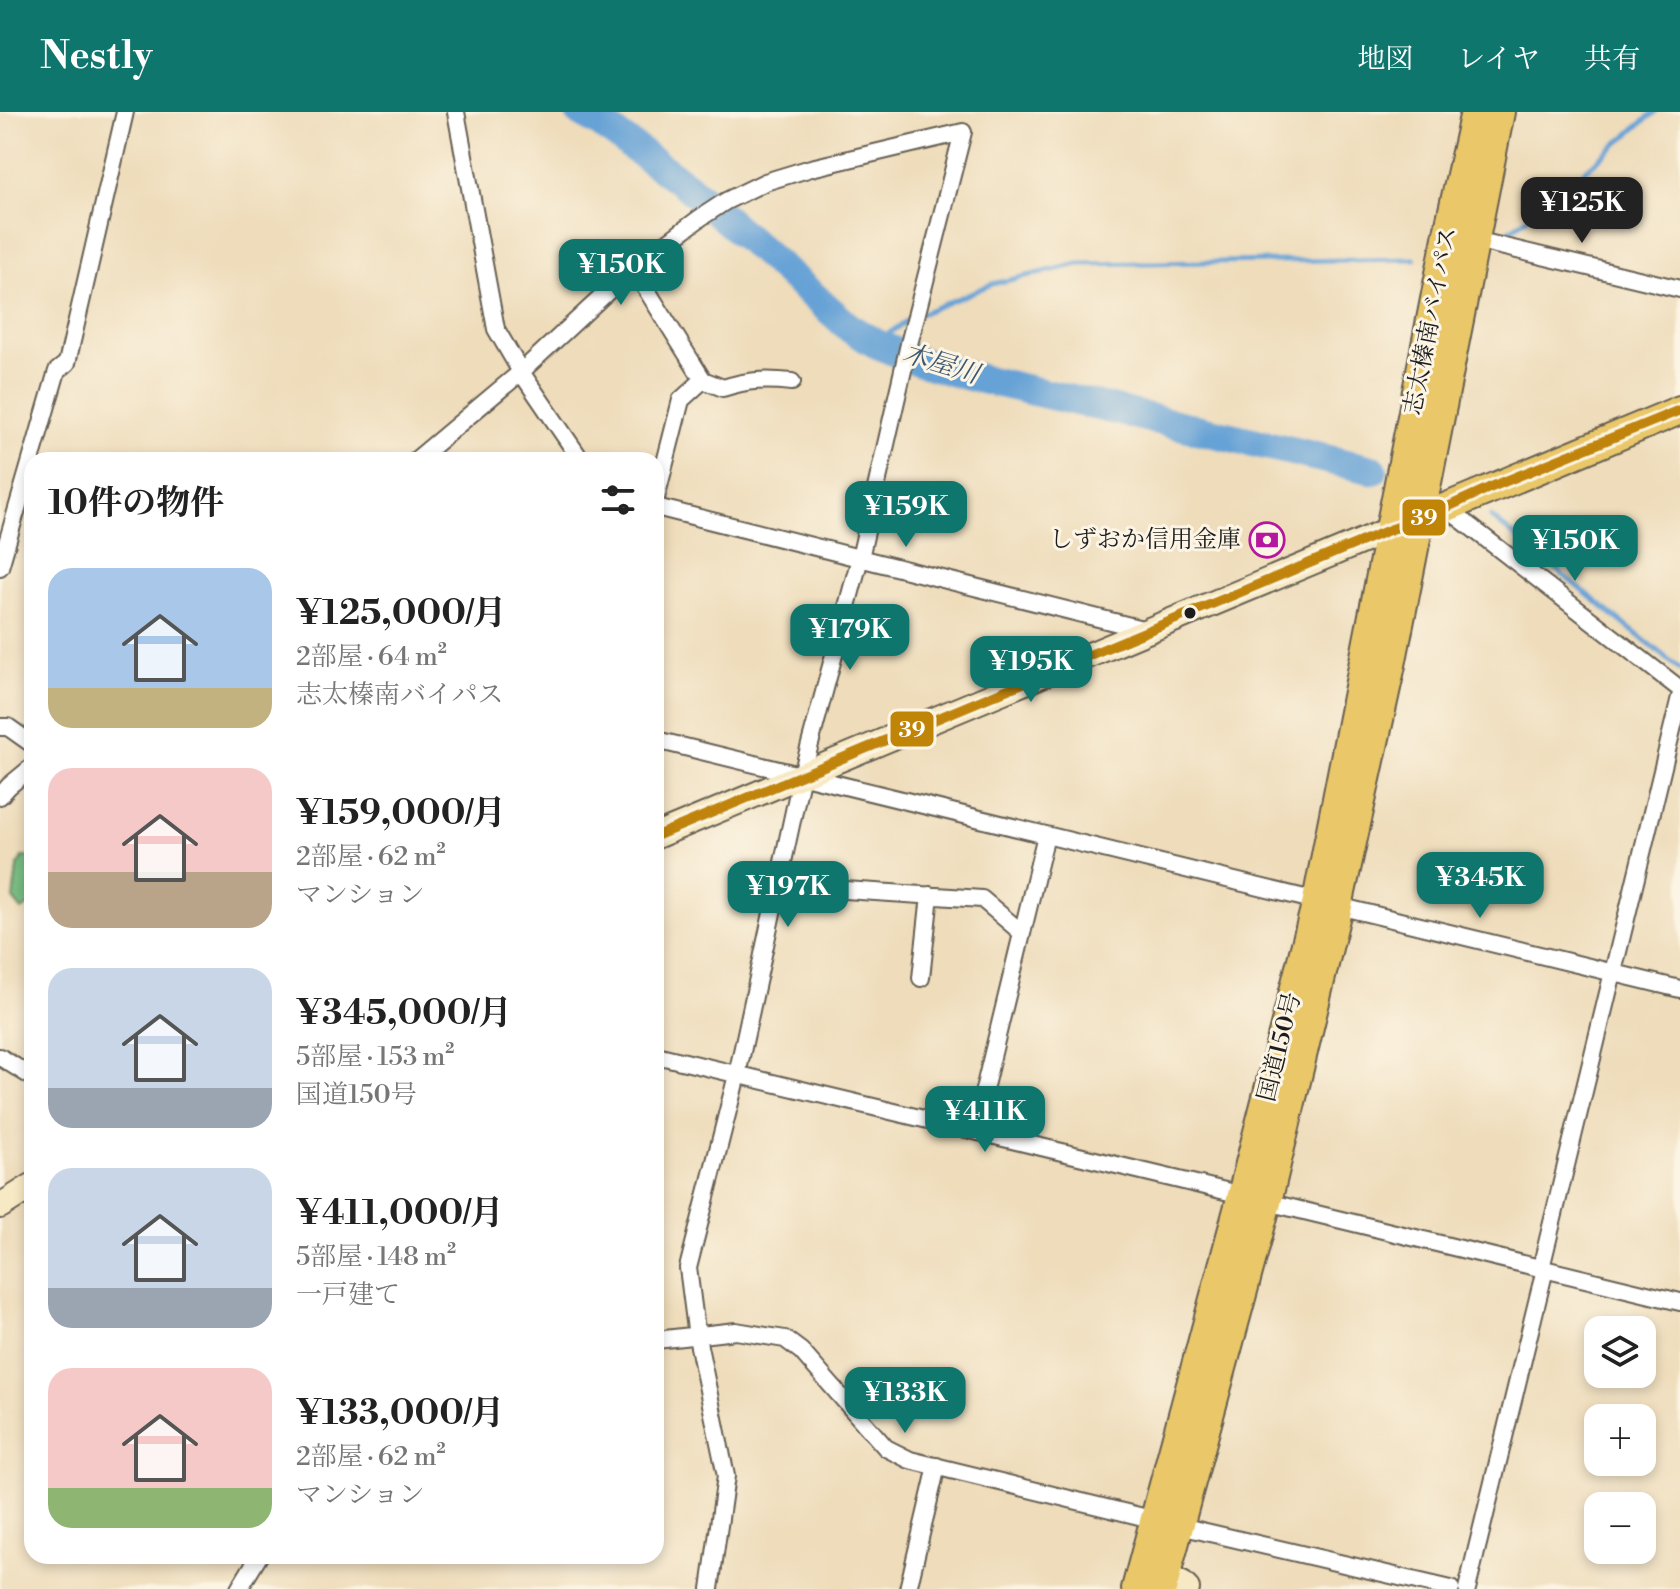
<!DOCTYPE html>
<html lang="ja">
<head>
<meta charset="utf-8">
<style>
  :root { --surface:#fff; --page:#f2f2f2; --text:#222; --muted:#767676; --accent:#0f766e }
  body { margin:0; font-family:"Libre Bodoni","Noto Serif JP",serif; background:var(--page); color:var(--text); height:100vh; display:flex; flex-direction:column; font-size:30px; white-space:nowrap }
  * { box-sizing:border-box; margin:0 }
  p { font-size:26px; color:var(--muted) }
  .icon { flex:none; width:44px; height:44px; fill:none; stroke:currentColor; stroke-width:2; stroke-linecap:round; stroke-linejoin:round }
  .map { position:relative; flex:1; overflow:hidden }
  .details { position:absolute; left:24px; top:340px; width:640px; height:1112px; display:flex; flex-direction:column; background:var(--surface); border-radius:24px; box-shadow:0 4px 12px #0003 }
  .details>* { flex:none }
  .fabs { position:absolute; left:1584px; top:1204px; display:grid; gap:16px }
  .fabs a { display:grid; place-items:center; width:72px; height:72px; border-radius:16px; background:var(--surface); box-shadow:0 4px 12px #0003; font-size:40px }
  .price { position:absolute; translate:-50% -68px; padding:0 18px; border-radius:16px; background:var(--accent); color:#fff; font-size:26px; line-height:52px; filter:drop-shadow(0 2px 4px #0008) }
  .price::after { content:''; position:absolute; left:50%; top:48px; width:24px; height:18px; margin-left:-12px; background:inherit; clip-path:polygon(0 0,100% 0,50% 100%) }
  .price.on { background:#222; color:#fff }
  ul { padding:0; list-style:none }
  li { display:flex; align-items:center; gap:24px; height:200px; padding:0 24px }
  li span { display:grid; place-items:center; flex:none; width:224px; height:160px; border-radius:24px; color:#555 }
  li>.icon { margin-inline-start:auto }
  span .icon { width:96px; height:96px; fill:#fffc; stroke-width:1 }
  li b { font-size:34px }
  h2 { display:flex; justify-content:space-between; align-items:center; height:96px; padding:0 24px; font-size:34px }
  header { display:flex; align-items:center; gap:48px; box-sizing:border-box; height:112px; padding:0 40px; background:var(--accent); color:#fff }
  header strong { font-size:38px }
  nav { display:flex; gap:44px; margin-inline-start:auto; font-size:28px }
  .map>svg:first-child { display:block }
  .forest { fill:#74ba7f; stroke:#486b4e; stroke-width:2 }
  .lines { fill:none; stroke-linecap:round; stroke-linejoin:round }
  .stream { stroke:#66a2d6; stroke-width:5 }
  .river { stroke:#66a2d6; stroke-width:30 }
  .minor-casing { stroke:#665f53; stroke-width:20 }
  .secondary-casing { stroke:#665f53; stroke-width:28 }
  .trunk-casing { stroke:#665f53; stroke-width:32 }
  .minor { stroke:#fff; stroke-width:16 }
  .secondary { stroke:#f7e9c3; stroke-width:24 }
  .trunk { stroke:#eac769; stroke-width:28 }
  .bus-1-casing { stroke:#fcf5e5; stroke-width:16 }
  .bus-1 { stroke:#c08407; stroke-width:10 }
  .bus-dot { fill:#1c1c1c; stroke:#fcf5e5; stroke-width:3 }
  .labels { text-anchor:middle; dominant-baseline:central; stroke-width:6; stroke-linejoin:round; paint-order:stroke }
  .street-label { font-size:24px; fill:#1c1c1c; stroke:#fcf5e5 }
  .poi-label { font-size:24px; fill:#1c1c1c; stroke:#fcf5e5; text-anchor:end }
  .water-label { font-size:26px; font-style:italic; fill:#3d5870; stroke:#fcf5e5 }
  .line-badge { stroke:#fcf5e5; stroke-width:3 }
  .badge-label { font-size:22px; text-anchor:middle; font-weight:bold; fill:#fff }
</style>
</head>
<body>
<header>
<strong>Nestly</strong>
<nav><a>地図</a><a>レイヤ</a><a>共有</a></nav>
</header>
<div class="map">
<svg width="1680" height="1477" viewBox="0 0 1680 1477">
  <rect width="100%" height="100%" fill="#fcf5e5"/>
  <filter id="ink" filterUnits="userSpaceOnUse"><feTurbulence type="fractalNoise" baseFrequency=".0125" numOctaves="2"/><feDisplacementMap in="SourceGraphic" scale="16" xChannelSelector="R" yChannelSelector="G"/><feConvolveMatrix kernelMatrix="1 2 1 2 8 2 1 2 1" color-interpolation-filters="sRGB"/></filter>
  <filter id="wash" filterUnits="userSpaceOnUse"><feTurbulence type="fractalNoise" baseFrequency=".006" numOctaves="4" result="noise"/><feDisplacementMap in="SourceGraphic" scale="32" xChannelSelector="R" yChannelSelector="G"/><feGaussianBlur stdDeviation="1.8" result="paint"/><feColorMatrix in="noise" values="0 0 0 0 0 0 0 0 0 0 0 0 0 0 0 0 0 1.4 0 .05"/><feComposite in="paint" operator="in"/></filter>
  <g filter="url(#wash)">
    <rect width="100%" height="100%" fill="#eedcba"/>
    <path class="forest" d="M22,745h10v46l-10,7 -9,-11 4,-32z"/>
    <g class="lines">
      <path class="stream" d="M1506,121l32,-23 117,-98
        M920,202l72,-30 87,-20 336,-5
        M875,231l36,-25
        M1491,405l189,152"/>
      <path class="river" d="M580,0l21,12 90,65 160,140 24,14 39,17 50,15 409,95"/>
    </g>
  </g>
  <g filter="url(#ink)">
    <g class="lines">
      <defs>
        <path id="minor" d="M456,0l40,217 25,43 60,88
          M1475,128l205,49
          M633,156l70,112 20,8c25,-8 42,-9 69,-6
          M416,348l105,-88 112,-104 67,-50 26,-17 39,-19 46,-14 152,-36 -54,212 -49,214 -58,216 -65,301 -49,193 9,69 29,139 -16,113
          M656,386l25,-98 22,-20
          M656,395l490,123
          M1445,395l235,182
          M0,455l57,-196 10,-8 58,-251
          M0,615h8l24,17
          M656,628l661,161
          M0,684l9,-10 23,-19
          M778,766l67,12 137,9 40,34
          M1338,794l342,83
          M921,866l9,-83
          M656,943l586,140
          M0,945l32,20
          M974,1019l72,-296
          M1267,1090l413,100
          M1541,1156l139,-571
          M656,1228l80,-9 49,8 16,12 85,97 24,12 270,66 271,63
          M239,1477l20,-33
          M908,1477l29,-123
          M1467,1477l78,-320"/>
        <path id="secondary" d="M656,724l733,-306
          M0,1094l32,-20
          M1165,1464l17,8 5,5"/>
        <path id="trunk" d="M1409,411l271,-113
          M1136,1477l106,-394 75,-294 131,-668 27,-121
          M1162,1477l105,-387 71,-296 53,-241 109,-553"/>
      </defs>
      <use href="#minor" class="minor-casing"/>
      <use href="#secondary" class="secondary-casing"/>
      <use href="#trunk" class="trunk-casing"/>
      <use href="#minor" class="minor"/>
      <use href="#secondary" class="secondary"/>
      <use href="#trunk" class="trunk"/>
      <defs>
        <path id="bus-1" d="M656,724l733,-306 30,-10 70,-32 191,-78"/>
      </defs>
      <use href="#bus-1" class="bus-1-casing"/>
      <use href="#bus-1" class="bus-1"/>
    </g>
  </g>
  <defs>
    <symbol id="bank-ring" viewBox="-11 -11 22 22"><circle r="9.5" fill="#fcf5e5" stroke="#b5179e" stroke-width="1.5"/><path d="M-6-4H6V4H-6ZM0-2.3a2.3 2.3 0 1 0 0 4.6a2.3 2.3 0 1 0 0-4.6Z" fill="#b5179e"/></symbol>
  </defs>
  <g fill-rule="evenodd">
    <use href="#bank-ring" x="1247" y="408" width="40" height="40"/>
  </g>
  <circle class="bus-dot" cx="1190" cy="501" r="7"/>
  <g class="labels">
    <g class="street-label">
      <text transform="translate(1431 209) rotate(-79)">志太榛南バイパス</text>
      <text transform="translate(1280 935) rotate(-76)">国道150号</text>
    </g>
    <g class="poi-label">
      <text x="1241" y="428">しずおか信用金庫</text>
    </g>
    <g class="water-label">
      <text transform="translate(941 252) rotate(17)">木屋川</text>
    </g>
  </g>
  <g class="line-badge">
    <rect x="1401" y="386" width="46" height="39" rx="8" fill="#c08407"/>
    <rect x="889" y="598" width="46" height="38" rx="8" fill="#c08407"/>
  </g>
  <g class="badge-label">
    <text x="1424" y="413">39</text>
    <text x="912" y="625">39</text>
  </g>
</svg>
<div class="fabs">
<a><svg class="icon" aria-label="layers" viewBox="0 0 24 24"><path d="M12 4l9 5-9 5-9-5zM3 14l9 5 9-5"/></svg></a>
<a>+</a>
<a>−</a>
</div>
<b class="price on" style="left:1582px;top:133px">¥125K</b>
<b class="price" style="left:621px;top:195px">¥150K</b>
<b class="price" style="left:906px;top:437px">¥159K</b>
<b class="price" style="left:1575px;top:471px">¥150K</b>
<b class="price" style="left:850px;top:560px">¥179K</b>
<b class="price" style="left:1031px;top:592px">¥195K</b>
<b class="price" style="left:1480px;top:808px">¥345K</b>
<b class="price" style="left:788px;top:817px">¥197K</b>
<b class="price" style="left:985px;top:1042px">¥411K</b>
<b class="price" style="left:905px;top:1323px">¥133K</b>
<section class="details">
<h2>10件の物件<svg class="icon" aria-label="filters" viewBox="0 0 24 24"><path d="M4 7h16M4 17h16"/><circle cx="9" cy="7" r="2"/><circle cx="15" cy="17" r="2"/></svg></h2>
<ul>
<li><span style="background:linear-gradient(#a9c7e8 75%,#c2b280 0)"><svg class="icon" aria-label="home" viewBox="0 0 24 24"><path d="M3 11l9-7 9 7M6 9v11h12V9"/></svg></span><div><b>¥125,000/月</b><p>2部屋 · 64 m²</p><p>志太榛南バイパス</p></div></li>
<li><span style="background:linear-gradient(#f6c9c9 65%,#b9a48a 0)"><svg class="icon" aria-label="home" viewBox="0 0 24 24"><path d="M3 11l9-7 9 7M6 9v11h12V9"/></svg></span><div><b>¥159,000/月</b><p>2部屋 · 62 m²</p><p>マンション</p></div></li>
<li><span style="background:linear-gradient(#c9d6e8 75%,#9aa5b1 0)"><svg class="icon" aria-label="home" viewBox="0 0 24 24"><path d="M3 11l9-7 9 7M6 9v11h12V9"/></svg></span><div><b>¥345,000/月</b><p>5部屋 · 153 m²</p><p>国道150号</p></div></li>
<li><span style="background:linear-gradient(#c9d6e8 75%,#9aa5b1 0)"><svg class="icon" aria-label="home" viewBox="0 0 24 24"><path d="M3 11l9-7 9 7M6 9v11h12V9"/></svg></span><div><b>¥411,000/月</b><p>5部屋 · 148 m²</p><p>一戸建て</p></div></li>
<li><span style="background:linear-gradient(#f6c9c9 75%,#8fb573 0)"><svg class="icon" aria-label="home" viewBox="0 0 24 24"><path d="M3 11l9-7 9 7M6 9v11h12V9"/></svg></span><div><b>¥133,000/月</b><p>2部屋 · 62 m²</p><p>マンション</p></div></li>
</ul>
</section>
</div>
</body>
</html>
